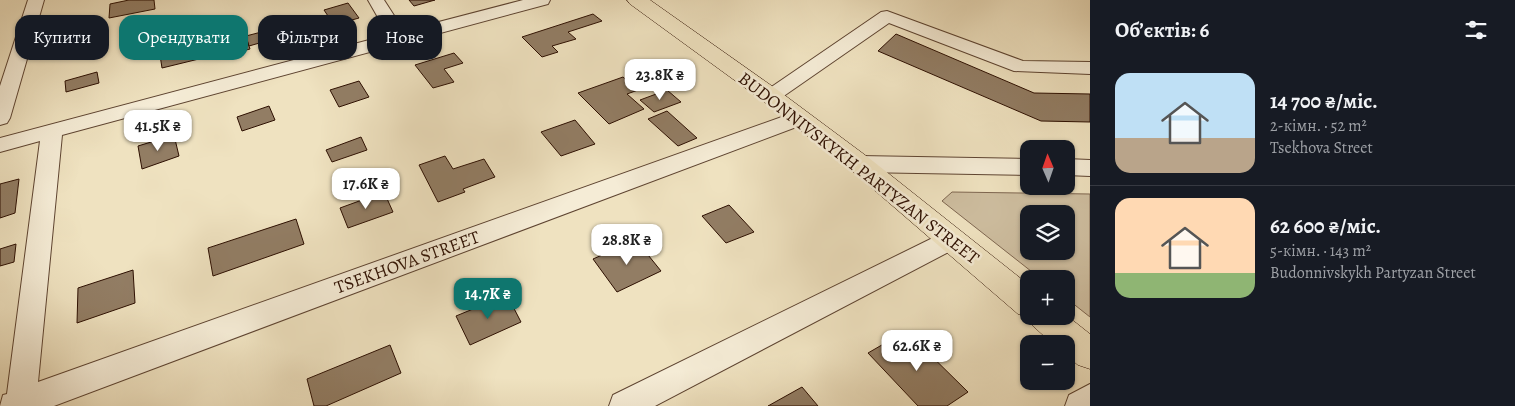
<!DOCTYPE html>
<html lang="uk">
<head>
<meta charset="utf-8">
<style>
  :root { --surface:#171b24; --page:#242831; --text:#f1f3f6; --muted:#9ea1a6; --line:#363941; --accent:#0f766e }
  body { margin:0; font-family:Alegreya,serif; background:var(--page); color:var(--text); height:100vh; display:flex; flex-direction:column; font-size:19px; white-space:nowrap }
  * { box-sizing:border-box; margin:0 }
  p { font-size:16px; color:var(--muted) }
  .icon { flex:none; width:28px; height:28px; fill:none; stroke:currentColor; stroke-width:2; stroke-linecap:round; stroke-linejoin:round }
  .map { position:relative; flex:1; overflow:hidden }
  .panel { display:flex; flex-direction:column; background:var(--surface); width:425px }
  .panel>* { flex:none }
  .top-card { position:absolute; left:15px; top:15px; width:475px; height:45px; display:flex; gap:10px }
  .needle { width:32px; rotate:358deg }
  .fabs { position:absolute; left:1020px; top:140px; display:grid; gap:10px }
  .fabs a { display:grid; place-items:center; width:55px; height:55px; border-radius:10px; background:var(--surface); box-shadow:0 1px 4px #0004; font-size:25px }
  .price { position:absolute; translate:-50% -42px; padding:0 11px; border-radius:10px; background:#fff; color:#222; font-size:16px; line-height:32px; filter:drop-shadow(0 1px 2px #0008) }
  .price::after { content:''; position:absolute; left:50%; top:30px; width:15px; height:11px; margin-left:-8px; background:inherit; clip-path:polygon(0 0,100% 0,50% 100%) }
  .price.on { background:var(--accent); color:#fff }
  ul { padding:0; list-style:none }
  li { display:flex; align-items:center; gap:15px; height:125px; padding:0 25px }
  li+li { border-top:1px solid var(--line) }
  li span { display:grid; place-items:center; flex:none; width:140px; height:100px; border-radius:15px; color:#555 }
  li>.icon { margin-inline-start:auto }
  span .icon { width:60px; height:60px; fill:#fffc; stroke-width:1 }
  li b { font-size:21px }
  h2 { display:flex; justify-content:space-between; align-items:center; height:60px; padding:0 25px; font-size:21px }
  .chip { padding:0 18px; border-radius:15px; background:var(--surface); box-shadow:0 1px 4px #0004; font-size:18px; line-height:45px }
  .chip.on { background:var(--accent); color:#fff }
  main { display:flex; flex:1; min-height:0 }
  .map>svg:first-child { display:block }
  .green { fill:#cebea0; stroke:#7e6650; fill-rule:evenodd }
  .building { fill:#927d64; stroke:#2d0f01 }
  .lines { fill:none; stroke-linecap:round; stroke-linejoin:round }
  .minor-casing { stroke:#5e4431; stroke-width:2 }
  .major-casing { stroke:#2d0f01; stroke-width:1 }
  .minor { fill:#f5ecd6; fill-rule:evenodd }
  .major { fill:#efe2c0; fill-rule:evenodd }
  .labels { text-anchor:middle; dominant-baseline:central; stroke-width:5; stroke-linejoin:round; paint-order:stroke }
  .street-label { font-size:18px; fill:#2d0f01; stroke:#f5ecd6 }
</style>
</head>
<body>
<main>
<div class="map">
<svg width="1090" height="406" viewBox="0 0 1090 406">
  <rect width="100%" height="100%" fill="#efe2c0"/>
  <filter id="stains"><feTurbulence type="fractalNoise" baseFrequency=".004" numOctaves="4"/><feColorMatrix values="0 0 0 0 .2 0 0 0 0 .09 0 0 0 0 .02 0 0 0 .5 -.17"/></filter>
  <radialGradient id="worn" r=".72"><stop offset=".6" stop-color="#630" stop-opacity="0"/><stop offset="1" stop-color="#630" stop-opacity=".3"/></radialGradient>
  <path class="green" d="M952,192l138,2v123l-24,-19v-19h-25l-99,-78zM1029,214h37v37h-37z"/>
  <path class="building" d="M129,0h25l1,9 -46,9 1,-14z
    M409,0h26l-21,6z
    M348,3l11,15 -25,7 -10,-15z
    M593,14l9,7 -34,11 8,7 -24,7 6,6 -16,5 -20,-20z
    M273,29l4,9 -28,8 -3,-10z
    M96,30l-1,13 -20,5 2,-14z
    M244,32l6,17 -30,8 -5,-18z
    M896,34l138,59 56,1v28l-49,-1 -163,-70z
    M204,44l3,13 -45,11 -2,-13z
    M454,53l9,10 -19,6 10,13 -21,6 -18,-23z
    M97,72l2,11 -33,9 -1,-11z
    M623,77l15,13 -11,4 17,15 -35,15 -31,-31z
    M359,81l10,16 -30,10 -9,-17z
    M667,90l14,12 -27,10 -14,-12z
    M269,106l6,14 -33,11 -5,-14z
    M667,111l30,27 -19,8 -30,-27z
    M575,120l20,24 -34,12 -20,-24z
    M174,135l5,21 -37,13 -4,-23z
    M361,137l6,13 -35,12 -6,-12z
    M445,156l8,13 31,-10 11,18 -32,12 2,3 -27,10 -19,-37z
    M19,179l-4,34 -15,5v-34z
    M384,192l9,20 -45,16 -8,-20z
    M729,205l25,27 -28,11 -24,-27z
    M296,219l8,25 -91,32 -5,-28z
    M636,240l25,31 -44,21 -24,-33z
    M16,244l-2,18 -14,4v-17z
    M133,270l2,33 -58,20 1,-35z
    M507,295l14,27 -51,23 -14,-29z
    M906,331l62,61 -21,14h-29l-50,-53z
    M390,345l11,28 -75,33h-12l-7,-27z
    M802,387l16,19h-50z"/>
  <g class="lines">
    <defs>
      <path id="minor" d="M28,0h16l-34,118 -3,5 -7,2v-39z
        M368,0h16l20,31 119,-31h27l-2,4 -486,131 -24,247 755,-269 7,-2 7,2 3,5 -3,5 -753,283h-54l3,-11 4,-1 33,-253 -40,11v-14l388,-103z
        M887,11l136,50 67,1v12l-76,-3 -125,-48 -111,77 -7,2 -7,-2 -3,-4 3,-4 117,-80z
        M860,156l169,3v16l-169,-3 -8,-2 -3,-6 3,-6z
        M1066,159l24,1v16l-24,-1z
        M951,229l9,3 4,7 -4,7 -305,160h-46l4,-11z
        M1090,384v22h-25l4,-11z"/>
      <path id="major" d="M627,0h23l129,91 90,67 160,127v31l37,-1 24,19v35l-12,-4 -12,-10v-11h-13l-20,-18 -4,-9 -11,-3 -167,-144 -88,-69 -133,-97z"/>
    </defs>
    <use href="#minor" class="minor-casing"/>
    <use href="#major" class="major-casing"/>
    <use href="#minor" class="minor"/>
    <use href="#major" class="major"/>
  </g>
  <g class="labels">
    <g class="street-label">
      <text transform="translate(859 168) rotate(38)">BUDONNIVSKYKH PARTYZAN STREET</text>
      <text transform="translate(407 262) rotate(-20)">TSEKHOVA STREET</text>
    </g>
  </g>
  <rect width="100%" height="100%" filter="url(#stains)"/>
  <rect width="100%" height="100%" fill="url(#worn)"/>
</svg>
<div class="fabs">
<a><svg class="needle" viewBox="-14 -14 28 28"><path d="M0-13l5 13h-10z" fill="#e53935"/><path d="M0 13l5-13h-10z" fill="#9ea1a6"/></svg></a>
<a><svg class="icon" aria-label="layers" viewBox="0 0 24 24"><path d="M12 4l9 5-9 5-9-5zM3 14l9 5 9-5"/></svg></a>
<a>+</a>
<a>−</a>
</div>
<b class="price" style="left:660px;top:101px">23.8K ₴</b>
<b class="price" style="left:158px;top:152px">41.5K ₴</b>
<b class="price" style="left:366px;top:210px">17.6K ₴</b>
<b class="price" style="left:627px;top:266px">28.8K ₴</b>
<b class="price on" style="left:488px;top:320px">14.7K ₴</b>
<b class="price" style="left:917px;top:372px">62.6K ₴</b>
<div class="top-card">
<a class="chip">Купити</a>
<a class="chip on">Орендувати</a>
<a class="chip">Фільтри</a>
<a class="chip">Нове</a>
</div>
</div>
<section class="panel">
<h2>Об’єктів: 6<svg class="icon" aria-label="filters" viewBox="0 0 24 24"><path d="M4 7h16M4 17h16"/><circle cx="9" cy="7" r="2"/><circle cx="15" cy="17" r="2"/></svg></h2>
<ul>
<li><span style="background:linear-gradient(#bfe0f5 65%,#b9a48a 0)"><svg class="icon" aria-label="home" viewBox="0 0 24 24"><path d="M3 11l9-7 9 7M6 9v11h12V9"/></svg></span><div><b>14 700 ₴/міс.</b><p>2-кімн. · 52 m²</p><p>Tsekhova Street</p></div></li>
<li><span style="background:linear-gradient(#ffd9b3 75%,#8fb573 0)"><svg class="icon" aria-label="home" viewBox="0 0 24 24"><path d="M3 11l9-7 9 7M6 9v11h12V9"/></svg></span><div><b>62 600 ₴/міс.</b><p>5-кімн. · 143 m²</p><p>Budonnivskykh Partyzan Street</p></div></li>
</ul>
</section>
</main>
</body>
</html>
